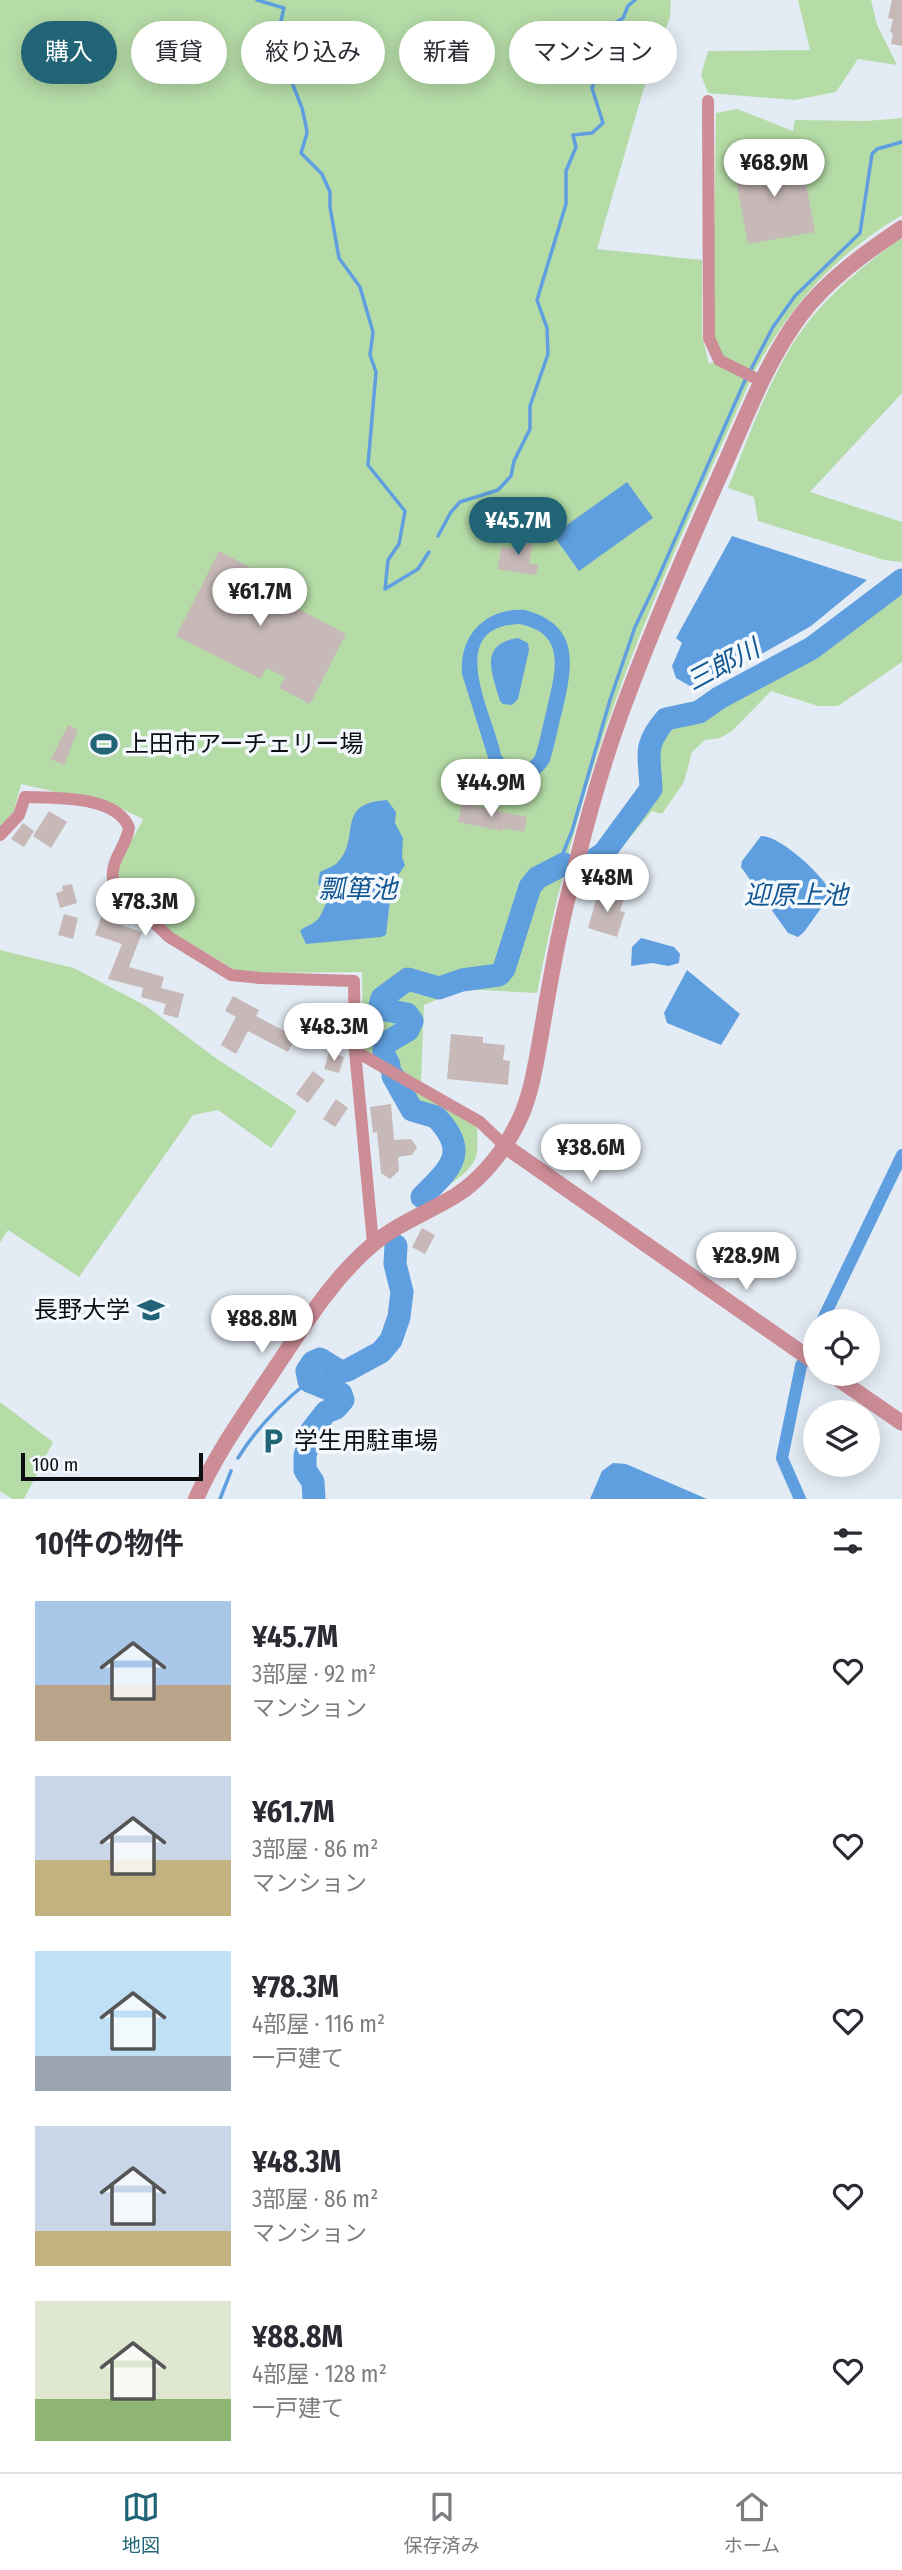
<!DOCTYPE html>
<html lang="ja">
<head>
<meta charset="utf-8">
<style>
  :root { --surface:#fff; --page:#f7f7f7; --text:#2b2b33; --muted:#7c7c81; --line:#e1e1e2; --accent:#216476 }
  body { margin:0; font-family:"Fira Sans Condensed","Noto Sans JP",sans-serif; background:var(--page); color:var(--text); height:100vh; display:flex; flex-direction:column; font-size:26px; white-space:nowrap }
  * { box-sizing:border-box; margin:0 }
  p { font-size:23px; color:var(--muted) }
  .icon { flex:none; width:38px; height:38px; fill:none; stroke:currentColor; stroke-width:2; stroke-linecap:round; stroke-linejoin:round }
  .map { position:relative; height:1499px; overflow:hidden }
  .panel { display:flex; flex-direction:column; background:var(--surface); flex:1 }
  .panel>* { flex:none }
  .top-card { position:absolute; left:21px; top:21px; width:861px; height:63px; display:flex; gap:14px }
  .tools { position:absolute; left:803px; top:1309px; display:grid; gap:14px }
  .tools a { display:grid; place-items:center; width:77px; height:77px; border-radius:50%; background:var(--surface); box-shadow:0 4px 18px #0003; font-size:35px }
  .scale { position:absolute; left:21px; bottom:18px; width:182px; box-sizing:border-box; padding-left:7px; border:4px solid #0c0e11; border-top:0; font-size:19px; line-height:24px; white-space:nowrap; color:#0c0e11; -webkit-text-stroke:5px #f3f8fd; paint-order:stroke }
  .price { position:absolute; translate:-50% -60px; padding:0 16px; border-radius:24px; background:#fff; color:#222; font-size:23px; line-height:46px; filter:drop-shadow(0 2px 4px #0008) }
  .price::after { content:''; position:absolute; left:50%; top:42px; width:21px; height:16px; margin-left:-10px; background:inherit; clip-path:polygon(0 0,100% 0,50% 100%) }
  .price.selected { background:var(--accent); color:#fff }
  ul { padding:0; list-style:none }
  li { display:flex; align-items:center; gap:21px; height:175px; padding:0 35px }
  li span { display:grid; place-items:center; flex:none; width:196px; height:140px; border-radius:0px; color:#555 }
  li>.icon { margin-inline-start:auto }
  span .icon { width:84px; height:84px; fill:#fffc; stroke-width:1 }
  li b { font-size:30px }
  h2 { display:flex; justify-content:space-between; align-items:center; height:84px; padding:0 35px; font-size:30px }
  .tag { padding:0 24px; border-radius:32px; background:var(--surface); box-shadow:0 4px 18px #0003; font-size:24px; line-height:63px }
  .tag.selected { background:var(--accent); color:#fff }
  .tabs { display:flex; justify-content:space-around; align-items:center; height:98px; border-top:2px solid var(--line); background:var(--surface); font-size:19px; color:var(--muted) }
  .tabs a { display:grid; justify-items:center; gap:4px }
  .tabs .selected { color:var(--accent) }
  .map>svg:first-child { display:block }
  .green { fill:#b5dca7 }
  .water { fill:#5f9fdf; fill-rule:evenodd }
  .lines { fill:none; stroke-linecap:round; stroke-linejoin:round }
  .stream { stroke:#5f9fdf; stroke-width:3.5 }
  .canal { stroke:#5f9fdf; stroke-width:12 }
  .river { stroke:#5f9fdf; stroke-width:23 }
  .building { fill:#c6b9b8 }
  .minor { stroke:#cd8d97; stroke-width:12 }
  .tertiary { stroke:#cd8d97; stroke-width:16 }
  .labels { text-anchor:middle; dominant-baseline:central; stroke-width:7; stroke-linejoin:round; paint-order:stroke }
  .poi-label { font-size:24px; fill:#0c0e11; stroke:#f3f8fd; text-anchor:start }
  .water-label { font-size:26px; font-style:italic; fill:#135792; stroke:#f3f8fd }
</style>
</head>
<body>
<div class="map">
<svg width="902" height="1499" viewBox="0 0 902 1499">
  <rect width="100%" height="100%" fill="#e3ebf4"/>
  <path class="green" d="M0,0h671l-1,17 -27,74 -46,158 105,11v75l7,29 10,-4 -8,-36 2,-32 3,-179 21,-4 56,22 2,-11 71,1 36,-3v97c-69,42 -107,85 -147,155 -48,109 -100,219 -140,332 -34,94 -59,193 -78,291l-74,-4 -39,16 -3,78 -58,-33 -1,-78 -111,1 -18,-4 -60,-36 -54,-50c-4,-22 15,-44 24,-64l-29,-14 -93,-21 -7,27 -14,17z
    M798,0h73l6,25 20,40 -39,-6 -22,33 -41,8 -87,-7 -7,-18 7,-24 102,-1z
    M902,237v156l-92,99 92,30v40l-18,-2 -126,-39 -4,-24 -26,-9c19,-47 36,-95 61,-138 27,-46 70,-81 113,-113z
    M902,574v88l-64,44h-20l-47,-15 -39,40 -12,7 -15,2 -13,12 -8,30 -22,32 -10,-3 -33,40 -18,18 -4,-16c10,-12 47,-54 51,-66 3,-10 -3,-23 -4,-33 -1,-24 21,-41 42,-42l122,-66 54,-38z
    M0,950l74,18 72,38 71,53 80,52 -26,37 -53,-38 -25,5 -114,162 -71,-47 -8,13z
    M387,1074l90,51c0,11 2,24 -2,34 -7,19 -46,37 -64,46 5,-8 10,-17 15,-24 17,-21 34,-22 15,-53l-30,-9 -5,-5z
    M0,1402l53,40 -29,57h-12l-12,-8z"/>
  <path class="water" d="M627,482l26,36 -74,53 -26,-36z
    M732,536l135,44 -56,46 -101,57 -20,3 -14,-8 -4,-12 10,-23 -6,-5z
    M525,610c55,15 48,54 38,98 -5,18 -8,36 -13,53 -13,24 -41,27 -59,6l-29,-93c-3,-39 24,-67 63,-64zM519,624c49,9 36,49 28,84 -4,16 -7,33 -12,48 -10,14 -25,13 -34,-1 -7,-39 -59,-128 18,-131z
    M518,638l10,5 1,7 -11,49 -6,6 -9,-1 -3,-3c-8,-28 -22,-57 18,-63z
    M387,800l9,12 -1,11 8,15 -1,19 3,8 -11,17 -3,9 -5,44 -5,2 -75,7 -6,-13c5,-5 10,-5 16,-10 6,-5 8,-15 12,-22l-10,-16 2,-11c5,-3 12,-5 16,-8 27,-25 -3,-61 51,-64z
    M761,836c18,-1 61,38 69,55l-1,6 -25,35 -6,5 -10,-4 -47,-66 1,-6z
    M641,938l33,9 6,7 -1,9 -10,3 -17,-3 -21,3 1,-19z
    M687,970l53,44 -19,31 -54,-22 -3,-10z
    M613,1463l13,1 81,35h-117l12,-28z"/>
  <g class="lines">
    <path class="stream" d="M257,0l27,8 -8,34 26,66 4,18 1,7 -6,20 21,21 8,18v15l9,51 21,29 13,45 -3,23 6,17 -8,93 37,46 -6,33 -11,16 -3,29
      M750,371l23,-44 22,-31 65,-63 12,-79 5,-5 25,-7
      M438,536l13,-24 9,-10 38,-12 13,-14 3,-15 16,-32v-23l18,-52 -1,-26 -10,-28 29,-96v-33l10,-24 -3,-12 19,-2 11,-10 -11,-35 5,-12 9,-47 17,-11 5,-12 7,-6
      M385,589l33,-20 11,-17
      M557,868l15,-37 38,-131 25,-73 20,-42 91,-207
      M238,1458c19,-31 42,-54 71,-77
      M220,1499l11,-28"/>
    <path class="canal" d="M822,1321l80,-166
      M800,1499l-18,-41 19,-92 15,-30"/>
    <path class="river" d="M595,859l9,-6 47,-64c-1,-34 -9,-42 15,-70l33,-7 20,-14 93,-50 90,-68
      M389,1065l-5,-10v-11l24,-14 4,-9 -5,-7 -22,-4 -5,-5 2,-7 26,-19 31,9 23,-8 37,-5 5,-6 26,-82 7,-9 27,-14
      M393,1076l19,34 24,7c35,36 13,52 -14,80
      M314,1499l-1,-17 -8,-12v-14l7,-26 14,-18 10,-4 7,-8 -2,-6 -32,-13 -2,-10 6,-9 7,-3 21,13 7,-2 33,-18 10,-12 8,-23 3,-25 -7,-28 1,-18"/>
  </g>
  <path class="building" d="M892,0h10v46l-11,-2 2,-11 -3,-1 3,-13 -5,-1z
    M790,154l2,10 10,-2 13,70 -67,12 -13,-69 9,-2 -2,-10z
    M515,534l19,4 -5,25 9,2 -2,10 -39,-6 5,-22 10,2z
    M219,551l84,44 -6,13 49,26 -36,70 -31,-16 6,-11 -19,-9 -5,11 -85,-43z
    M68,725l10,5 -14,35 -13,-6z
    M462,803l65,14 -3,15 -21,-4 -1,3 -44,-9z
    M49,811l18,11 -16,26 -18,-12z
    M23,823l11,8 -10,16 -13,-8z
    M72,884l5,19 -17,5 -4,-15 7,-2 -1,-5z
    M599,889l25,9 -4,13 5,1 -8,25 -29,-9z
    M64,914l14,4 -5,21 -15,-4z
    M108,915l11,4 -1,5 24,8 -13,35 35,10 -3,11 23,6 -6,24 -15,-4 3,-10 -25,-7 2,-9 -35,-9 14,-35 -27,-9 6,-18 6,3z
    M233,996l26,14 -3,6 40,21 -8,15 -40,-21 -12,23 -15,-9 15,-28 -11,-6z
    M451,1034l32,3v6l22,2 -2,15 7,1 -2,24 -61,-6z
    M329,1052l15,5 -5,16 -15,-4z
    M313,1071l12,9 -17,23 -12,-9z
    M336,1099l12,9 -13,19 -12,-8z
    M391,1104l3,36 17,-1 6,8 -5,8 -14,2 1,14 -9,8 -9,-6 -4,-41 -4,1 -3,-26z
    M422,1228l13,7 -10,19 -13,-7z"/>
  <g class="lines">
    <path class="minor" d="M708,101l1,237 10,22 42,21
      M0,835l19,-20 6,-18c29,1 92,-2 104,31 -4,23 -21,32 -15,57l55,52 62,38 29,3 94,3 1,70 18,192
      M355,1051l125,71 25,24"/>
    <path class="tertiary" d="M505,1146l311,217
      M831,1374l71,49
      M196,1499c20,-46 50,-87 78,-129 29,-43 57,-90 97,-124 25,-22 56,-33 84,-50 29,-18 52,-49 66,-80 11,-25 15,-54 20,-81 7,-42 14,-84 24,-126 17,-70 35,-141 61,-209 28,-76 60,-149 93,-223 25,-54 45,-112 81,-161 27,-36 65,-63 102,-88"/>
  </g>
  <defs>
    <symbol id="stadium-bare" viewBox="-9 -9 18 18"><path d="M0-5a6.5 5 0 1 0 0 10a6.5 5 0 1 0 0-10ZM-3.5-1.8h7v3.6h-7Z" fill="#216476" stroke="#f3f8fd" stroke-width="2.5" paint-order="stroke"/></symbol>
    <symbol id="university-bare" viewBox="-9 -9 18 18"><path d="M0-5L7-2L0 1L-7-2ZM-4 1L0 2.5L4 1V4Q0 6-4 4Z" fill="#216476" stroke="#f3f8fd" stroke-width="2.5" paint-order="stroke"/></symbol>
    <symbol id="parking-bare" viewBox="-9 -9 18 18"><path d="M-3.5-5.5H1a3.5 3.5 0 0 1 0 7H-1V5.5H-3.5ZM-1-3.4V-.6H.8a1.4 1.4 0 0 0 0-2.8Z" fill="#216476" stroke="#f3f8fd" stroke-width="2.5" paint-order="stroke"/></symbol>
  </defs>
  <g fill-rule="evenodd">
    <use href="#stadium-bare" x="85" y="725" width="38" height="38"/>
    <use href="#university-bare" x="132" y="1291" width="38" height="38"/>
    <use href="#parking-bare" x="254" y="1422" width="38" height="38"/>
  </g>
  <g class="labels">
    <g class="poi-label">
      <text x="125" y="744">上田市アーチェリー場</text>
      <text x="130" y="1310" text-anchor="end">長野大学</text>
      <text x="294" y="1441">学生用駐車場</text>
    </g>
    <g class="water-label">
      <text transform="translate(723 665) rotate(-28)">三郎川</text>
      <text x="358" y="889">瓢箪池</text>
      <text x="796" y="895">迎原上池</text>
    </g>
  </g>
</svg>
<div class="tools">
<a><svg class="icon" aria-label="locate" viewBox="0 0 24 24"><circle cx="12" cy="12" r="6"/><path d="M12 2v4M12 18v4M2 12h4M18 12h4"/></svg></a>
<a><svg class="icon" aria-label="layers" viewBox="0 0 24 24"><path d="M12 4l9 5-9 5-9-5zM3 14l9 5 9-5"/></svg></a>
</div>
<div class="scale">100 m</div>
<b class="price" style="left:774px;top:199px">¥68.9M</b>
<b class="price selected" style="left:518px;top:557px">¥45.7M</b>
<b class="price" style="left:260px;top:628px">¥61.7M</b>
<b class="price" style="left:491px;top:819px">¥44.9M</b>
<b class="price" style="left:607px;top:914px">¥48M</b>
<b class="price" style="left:145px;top:938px">¥78.3M</b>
<b class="price" style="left:334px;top:1063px">¥48.3M</b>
<b class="price" style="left:591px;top:1184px">¥38.6M</b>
<b class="price" style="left:746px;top:1292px">¥28.9M</b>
<b class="price" style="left:262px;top:1355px">¥88.8M</b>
<div class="top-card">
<a class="tag selected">購入</a>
<a class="tag">賃貸</a>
<a class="tag">絞り込み</a>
<a class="tag">新着</a>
<a class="tag">マンション</a>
</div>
</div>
<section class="panel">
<h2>10件の物件<svg class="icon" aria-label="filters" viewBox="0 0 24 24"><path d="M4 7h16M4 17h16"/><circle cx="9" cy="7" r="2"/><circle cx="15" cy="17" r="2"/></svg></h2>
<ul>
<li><span style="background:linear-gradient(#a9c7e8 60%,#b9a48a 0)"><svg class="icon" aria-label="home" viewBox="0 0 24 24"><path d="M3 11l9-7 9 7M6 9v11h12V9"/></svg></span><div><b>¥45.7M</b><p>3部屋 · 92 m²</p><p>マンション</p></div><svg class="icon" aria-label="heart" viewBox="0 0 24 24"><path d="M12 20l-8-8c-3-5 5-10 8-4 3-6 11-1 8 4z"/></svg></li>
<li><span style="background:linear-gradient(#c9d6e8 60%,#c2b280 0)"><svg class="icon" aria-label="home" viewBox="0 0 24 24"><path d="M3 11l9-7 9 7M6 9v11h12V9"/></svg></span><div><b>¥61.7M</b><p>3部屋 · 86 m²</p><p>マンション</p></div><svg class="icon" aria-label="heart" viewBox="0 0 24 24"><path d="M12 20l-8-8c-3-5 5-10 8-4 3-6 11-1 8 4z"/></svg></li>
<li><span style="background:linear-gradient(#bfe0f5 75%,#9aa5b1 0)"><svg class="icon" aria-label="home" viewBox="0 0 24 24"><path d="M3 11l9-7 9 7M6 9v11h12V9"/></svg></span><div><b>¥78.3M</b><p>4部屋 · 116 m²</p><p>一戸建て</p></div><svg class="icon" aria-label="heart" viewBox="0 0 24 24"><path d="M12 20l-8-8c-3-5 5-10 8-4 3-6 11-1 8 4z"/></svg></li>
<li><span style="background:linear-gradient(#c9d6e8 75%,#c2b280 0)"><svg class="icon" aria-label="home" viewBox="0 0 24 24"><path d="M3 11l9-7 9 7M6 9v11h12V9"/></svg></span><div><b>¥48.3M</b><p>3部屋 · 86 m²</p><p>マンション</p></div><svg class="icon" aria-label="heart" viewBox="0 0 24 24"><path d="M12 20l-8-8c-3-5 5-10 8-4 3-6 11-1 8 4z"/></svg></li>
<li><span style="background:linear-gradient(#dfe7d0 70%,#8fb573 0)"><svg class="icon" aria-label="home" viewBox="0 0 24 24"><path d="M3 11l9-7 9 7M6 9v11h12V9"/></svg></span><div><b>¥88.8M</b><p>4部屋 · 128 m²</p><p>一戸建て</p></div><svg class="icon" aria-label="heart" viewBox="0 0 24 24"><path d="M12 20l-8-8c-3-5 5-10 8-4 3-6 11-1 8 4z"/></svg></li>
</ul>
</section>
<nav class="tabs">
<a class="selected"><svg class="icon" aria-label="map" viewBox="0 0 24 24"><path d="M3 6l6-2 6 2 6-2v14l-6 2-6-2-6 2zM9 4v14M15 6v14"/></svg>地図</a>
<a><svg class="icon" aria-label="saved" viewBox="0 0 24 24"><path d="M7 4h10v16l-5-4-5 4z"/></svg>保存済み</a>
<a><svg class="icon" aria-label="home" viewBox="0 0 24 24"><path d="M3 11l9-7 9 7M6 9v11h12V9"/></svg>ホーム</a>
</nav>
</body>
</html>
